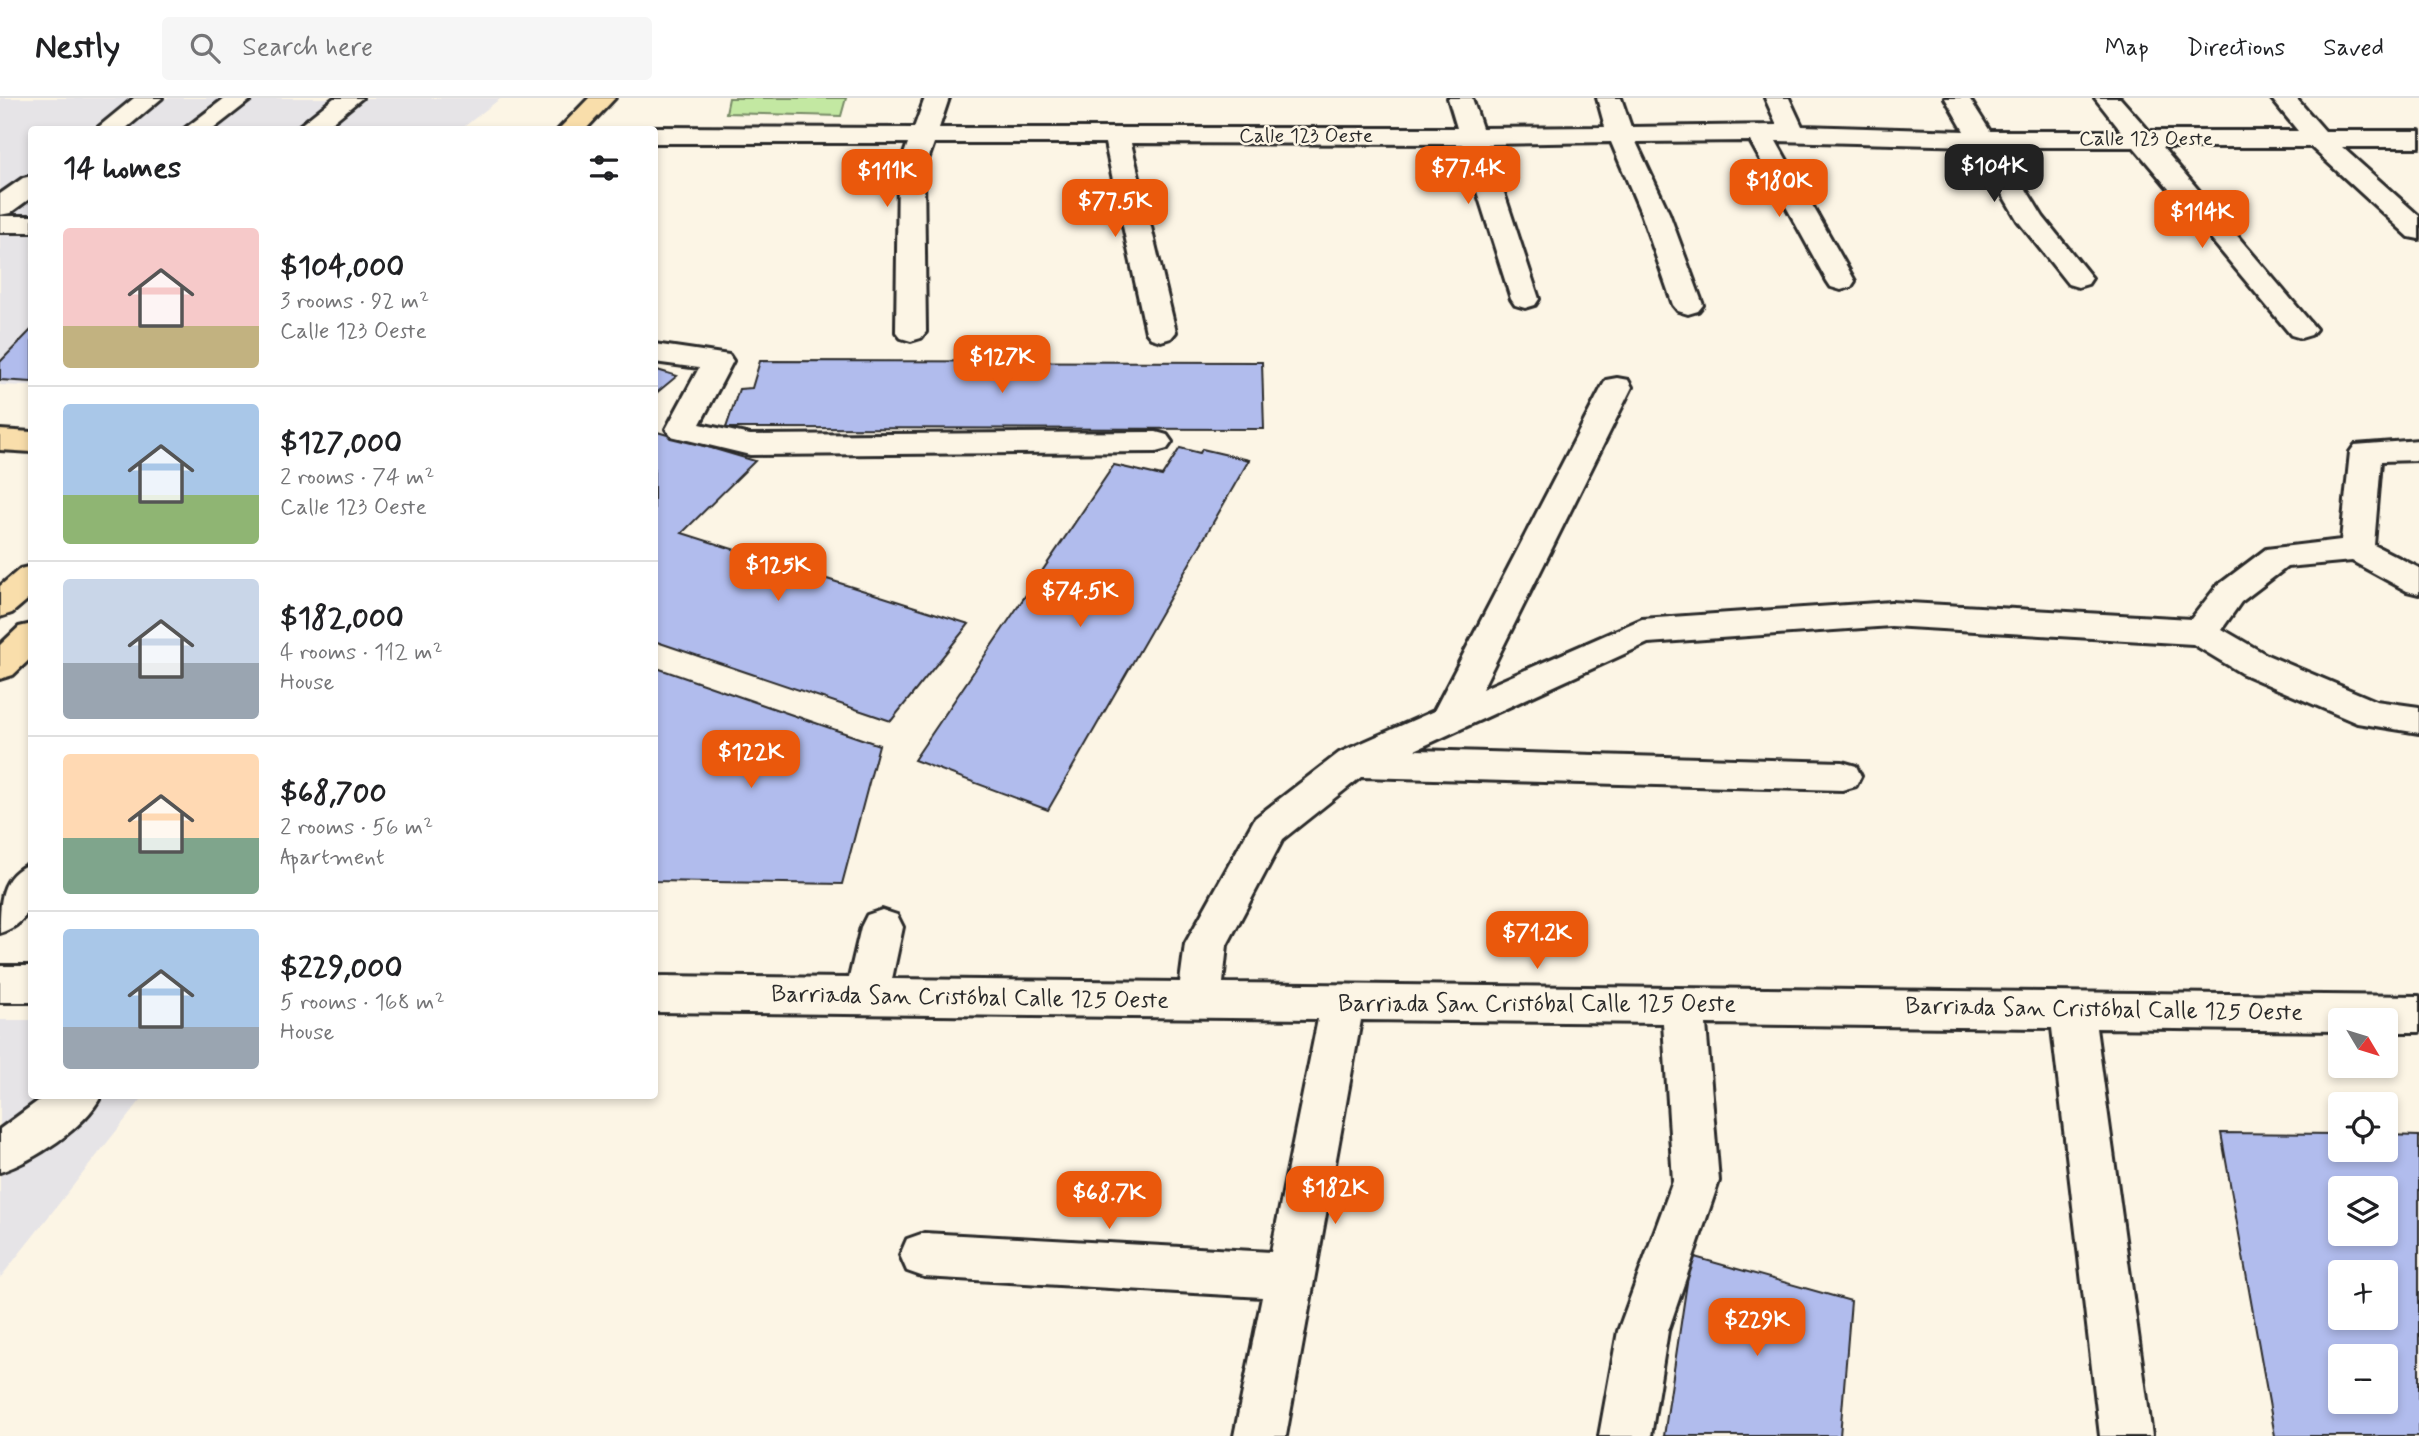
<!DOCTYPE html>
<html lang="en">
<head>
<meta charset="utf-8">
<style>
  :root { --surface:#fff; --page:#f6f6f6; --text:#202124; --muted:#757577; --line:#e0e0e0; --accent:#ea580c }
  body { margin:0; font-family:Mynerve,sans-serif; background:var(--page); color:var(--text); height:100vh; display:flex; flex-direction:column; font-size:26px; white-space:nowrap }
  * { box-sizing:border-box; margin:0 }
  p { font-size:23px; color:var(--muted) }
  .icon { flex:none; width:38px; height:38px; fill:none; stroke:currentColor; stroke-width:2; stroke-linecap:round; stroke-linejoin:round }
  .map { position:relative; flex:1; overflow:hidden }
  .side { position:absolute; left:28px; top:28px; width:630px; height:973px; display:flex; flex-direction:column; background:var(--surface); border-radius:7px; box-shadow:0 4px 10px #0003 }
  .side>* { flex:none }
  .needle { width:46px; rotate:128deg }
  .controls { position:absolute; left:2328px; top:910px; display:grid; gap:14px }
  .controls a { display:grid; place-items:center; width:70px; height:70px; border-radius:7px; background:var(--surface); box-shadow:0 4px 10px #0003; font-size:35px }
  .price { position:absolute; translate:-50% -60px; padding:0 16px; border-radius:14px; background:var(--accent); color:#fff; font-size:23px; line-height:46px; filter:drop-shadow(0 2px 4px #0008) }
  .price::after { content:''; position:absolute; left:50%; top:42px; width:21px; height:16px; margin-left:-10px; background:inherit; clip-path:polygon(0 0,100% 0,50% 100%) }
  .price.current { background:#222; color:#fff }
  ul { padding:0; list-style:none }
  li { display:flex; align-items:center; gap:21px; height:175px; padding:0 35px }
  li+li { border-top:2px solid var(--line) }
  li span { display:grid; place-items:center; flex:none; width:196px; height:140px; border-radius:7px; color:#555 }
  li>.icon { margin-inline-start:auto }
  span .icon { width:84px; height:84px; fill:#fffc; stroke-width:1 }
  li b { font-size:30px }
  h2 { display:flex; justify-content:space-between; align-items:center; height:84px; padding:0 35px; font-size:30px }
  header { display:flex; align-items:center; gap:42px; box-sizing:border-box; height:98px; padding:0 35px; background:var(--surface); border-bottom:2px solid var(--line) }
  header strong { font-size:33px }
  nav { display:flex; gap:38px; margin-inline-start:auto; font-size:24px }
  .search { width:490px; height:63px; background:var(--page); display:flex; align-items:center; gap:18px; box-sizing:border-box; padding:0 24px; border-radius:7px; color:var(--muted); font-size:26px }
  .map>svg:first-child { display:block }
  .built { fill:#e6e4e7 }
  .green { fill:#c3e8a2; stroke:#778a66; stroke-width:2 }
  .building { fill:#b1bced; stroke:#2b2b2b; stroke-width:2; fill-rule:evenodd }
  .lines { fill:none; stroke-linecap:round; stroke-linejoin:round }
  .minor-casing { stroke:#2b2b2b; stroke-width:6 }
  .major-casing { stroke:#2b2b2b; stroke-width:6 }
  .minor { fill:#fcf5e5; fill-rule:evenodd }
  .major { fill:#f9deab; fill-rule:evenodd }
  .labels { text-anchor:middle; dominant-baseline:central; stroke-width:5; stroke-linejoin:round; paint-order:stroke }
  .far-street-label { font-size:21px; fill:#2b2b2b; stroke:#fcf5e5 }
  .street-label { font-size:24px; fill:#2b2b2b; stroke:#fcf5e5 }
</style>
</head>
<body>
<header>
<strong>Nestly</strong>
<div class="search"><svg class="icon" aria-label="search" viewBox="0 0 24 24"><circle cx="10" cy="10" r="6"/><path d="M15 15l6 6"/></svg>Search here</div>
<nav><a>Map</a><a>Directions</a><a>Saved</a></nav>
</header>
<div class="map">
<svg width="2419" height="1338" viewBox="0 0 2419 1338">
  <rect width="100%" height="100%" fill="#fcf5e5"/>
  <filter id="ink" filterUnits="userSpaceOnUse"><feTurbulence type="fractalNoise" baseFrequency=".0143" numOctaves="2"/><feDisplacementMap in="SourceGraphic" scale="14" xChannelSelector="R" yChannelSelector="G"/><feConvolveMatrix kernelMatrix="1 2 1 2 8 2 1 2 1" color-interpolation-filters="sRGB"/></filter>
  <g filter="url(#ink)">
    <path class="built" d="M0,0h501l-40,31 -429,1 -1,256 -31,-1z
      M0,922h31l1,76h112l-144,182z"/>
    <path class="green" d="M729,0h117l-5,18 -115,-3z"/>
    <path class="building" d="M32,231v53l-32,-2v-18z
      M760,263l502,1 2,67 -538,-1 13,-39 13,-1z
      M654,271l23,7 -23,19z
      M654,333l101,30 -73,72 287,91 -78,97 -237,-80z
      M1180,350l20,5 2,-4 47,11 -201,350 -134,-50 200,-295 48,11z
      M654,569l225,78 -37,139 -188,-3z
      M2221,1035l119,1v16h45v-15l34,1v300h-144zM2340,1090h45v46h-45zM2340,1174h45v46h-45zM2340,1258h45v46h-45z
      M1691,1158l160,45 -11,135h-176z"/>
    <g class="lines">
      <defs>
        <path id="minor" d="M134,0h28l-38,32h-29z
          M225,0h28l-41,32h-29z
          M334,0h28l-39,32h-29z
          M925,0h24l-10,30h518l-9,-30h24l10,30 123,-1 -8,-29h24l10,29 146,-2 -12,-27h24l13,28 162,5 -19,-33h24l21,33h131l-26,-33h25l29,33h149l-27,-33h25l29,33h94v16h-77l77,69v23l-10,-2 -98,-90h-149l149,176 5,6 -5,6 -10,3 -10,-3 -157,-188h-134l43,70 49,61 -4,6 -10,3 -10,-3 -50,-63 -44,-75 -198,-5 79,140 -4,6 -10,3 -10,-3 -4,-6 -77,-140 -114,1 33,71 34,92 -5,6 -10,3 -10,-3 -5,-6 -32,-92 -30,-71 -123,2 51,155 -4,6 -10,3 -10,-3 -4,-6 -49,-155 -331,-1 45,189 -5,6 -10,3 -10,-3 -5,-6 -41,-189h-171l-10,28 2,161 -5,6 -10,3 -10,-3 -5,-6 2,-161 10,-28h-254v-13h-9l9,-3 260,1z
          M32,78v21l-22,16 -10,2v-21l23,-16z
          M0,118h32v16h-32z
          M654,246l75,11 4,6 -33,63 50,11 406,-3 11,3 5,7 -5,7 -11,3 -406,3 -79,-19 -5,-7 33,-61 -45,-6z
          M1617,280l11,2 4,7 -150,302 160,-70 249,-17 300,17 26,-33 49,-37 75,-9 9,-88 5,-7 64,-5v20l-38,1 -7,84 45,23v26l-12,-3 -55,-30 -65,6 -46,35 -19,27 45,26 109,46 43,6v26l-62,-10 -116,-50 -48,-29 -302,-18 -243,17 -233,107 427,12 14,4 5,10 -5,10 -14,4 -481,-13 -78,62 -56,106 -4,38 1196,13v36h-34v-12h-45v11l-244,-3 56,408h-52l-48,-408 -346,-4 13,157 -51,150 -17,105h-52l19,-105 55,-150 -10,-158 -302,-3 -75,416h-52l28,-139 -338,-20 -17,-6 -7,-16 7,-16 17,-6 347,19 47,-233 -664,-7v-36l195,2 12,-51 6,-12 15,-5 15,5 6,12 -11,52 288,3 5,-38 70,-126 84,-65 95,-42 168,-324 4,-7z
          M31,765c3,32 4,59 -31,70 0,-32 0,-58 31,-70z
          M0,868h32v36h-32z
          M45,998h56c-16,32 -68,65 -101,76v-43z"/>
        <path id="major" d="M589,0h26l-30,32h-27z
          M0,332l32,2v20l-32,-2z
          M32,468v30l-20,17 -12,4v-31l20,-17z
          M32,526v33l-19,18 -13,4v-34l19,-18z"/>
      </defs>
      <use href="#minor" class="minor-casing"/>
      <use href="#major" class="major-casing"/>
      <use href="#minor" class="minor"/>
      <use href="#major" class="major"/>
    </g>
  </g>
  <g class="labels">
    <g class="far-street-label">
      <text x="1306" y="38">Calle 123 Oeste</text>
      <text x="2146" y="41">Calle 123 Oeste</text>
    </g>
    <g class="street-label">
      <text transform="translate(970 900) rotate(1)">Barriada San Cristóbal Calle 125 Oeste</text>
      <text x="1537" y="906">Barriada San Cristóbal Calle 125 Oeste</text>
      <text transform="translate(2104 912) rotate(1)">Barriada San Cristóbal Calle 125 Oeste</text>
    </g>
  </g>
</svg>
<div class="controls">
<a><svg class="needle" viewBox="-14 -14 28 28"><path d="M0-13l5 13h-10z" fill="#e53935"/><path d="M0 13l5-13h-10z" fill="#757577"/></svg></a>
<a><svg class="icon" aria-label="locate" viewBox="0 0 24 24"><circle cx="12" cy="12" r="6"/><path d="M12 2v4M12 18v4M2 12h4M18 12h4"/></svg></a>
<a><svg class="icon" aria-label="layers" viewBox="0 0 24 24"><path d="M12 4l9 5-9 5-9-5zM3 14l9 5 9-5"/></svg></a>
<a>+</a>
<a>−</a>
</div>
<b class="price current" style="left:1994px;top:106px">$104K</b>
<b class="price" style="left:1468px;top:108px">$77.4K</b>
<b class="price" style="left:887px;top:111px">$111K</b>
<b class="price" style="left:1779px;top:121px">$180K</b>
<b class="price" style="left:1115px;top:141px">$77.5K</b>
<b class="price" style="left:2202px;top:152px">$114K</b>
<b class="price" style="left:1002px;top:297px">$127K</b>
<b class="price" style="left:778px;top:505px">$125K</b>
<b class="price" style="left:1080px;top:531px">$74.5K</b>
<b class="price" style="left:751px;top:692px">$122K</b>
<b class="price" style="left:1537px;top:873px">$71.2K</b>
<b class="price" style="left:1335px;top:1128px">$182K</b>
<b class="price" style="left:1109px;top:1133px">$68.7K</b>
<b class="price" style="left:1757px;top:1260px">$229K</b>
<section class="side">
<h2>14 homes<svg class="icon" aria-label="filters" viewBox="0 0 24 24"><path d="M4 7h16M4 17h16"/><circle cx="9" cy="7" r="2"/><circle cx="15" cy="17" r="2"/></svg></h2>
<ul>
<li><span style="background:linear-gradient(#f6c9c9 70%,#c2b280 0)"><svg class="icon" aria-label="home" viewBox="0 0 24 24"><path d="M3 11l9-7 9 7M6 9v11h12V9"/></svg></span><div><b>$104,000</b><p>3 rooms · 92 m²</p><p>Calle 123 Oeste</p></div></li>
<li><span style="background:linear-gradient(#a9c7e8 65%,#8fb573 0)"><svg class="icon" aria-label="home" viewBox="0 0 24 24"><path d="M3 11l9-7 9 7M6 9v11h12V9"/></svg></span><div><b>$127,000</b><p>2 rooms · 74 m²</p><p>Calle 123 Oeste</p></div></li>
<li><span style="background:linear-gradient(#c9d6e8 60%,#9aa5b1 0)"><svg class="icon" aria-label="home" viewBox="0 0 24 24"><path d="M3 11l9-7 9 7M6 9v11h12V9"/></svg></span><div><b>$182,000</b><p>4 rooms · 112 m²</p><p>House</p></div></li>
<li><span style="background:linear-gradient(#ffd9b3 60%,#7fa58c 0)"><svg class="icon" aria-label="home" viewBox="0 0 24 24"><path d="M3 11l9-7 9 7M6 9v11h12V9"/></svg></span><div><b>$68,700</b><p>2 rooms · 56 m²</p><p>Apartment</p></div></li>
<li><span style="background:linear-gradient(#a9c7e8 70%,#9aa5b1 0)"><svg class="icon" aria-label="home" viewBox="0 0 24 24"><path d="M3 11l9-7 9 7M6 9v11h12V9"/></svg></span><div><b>$229,000</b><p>5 rooms · 168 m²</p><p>House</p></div></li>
</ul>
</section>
</div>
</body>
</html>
